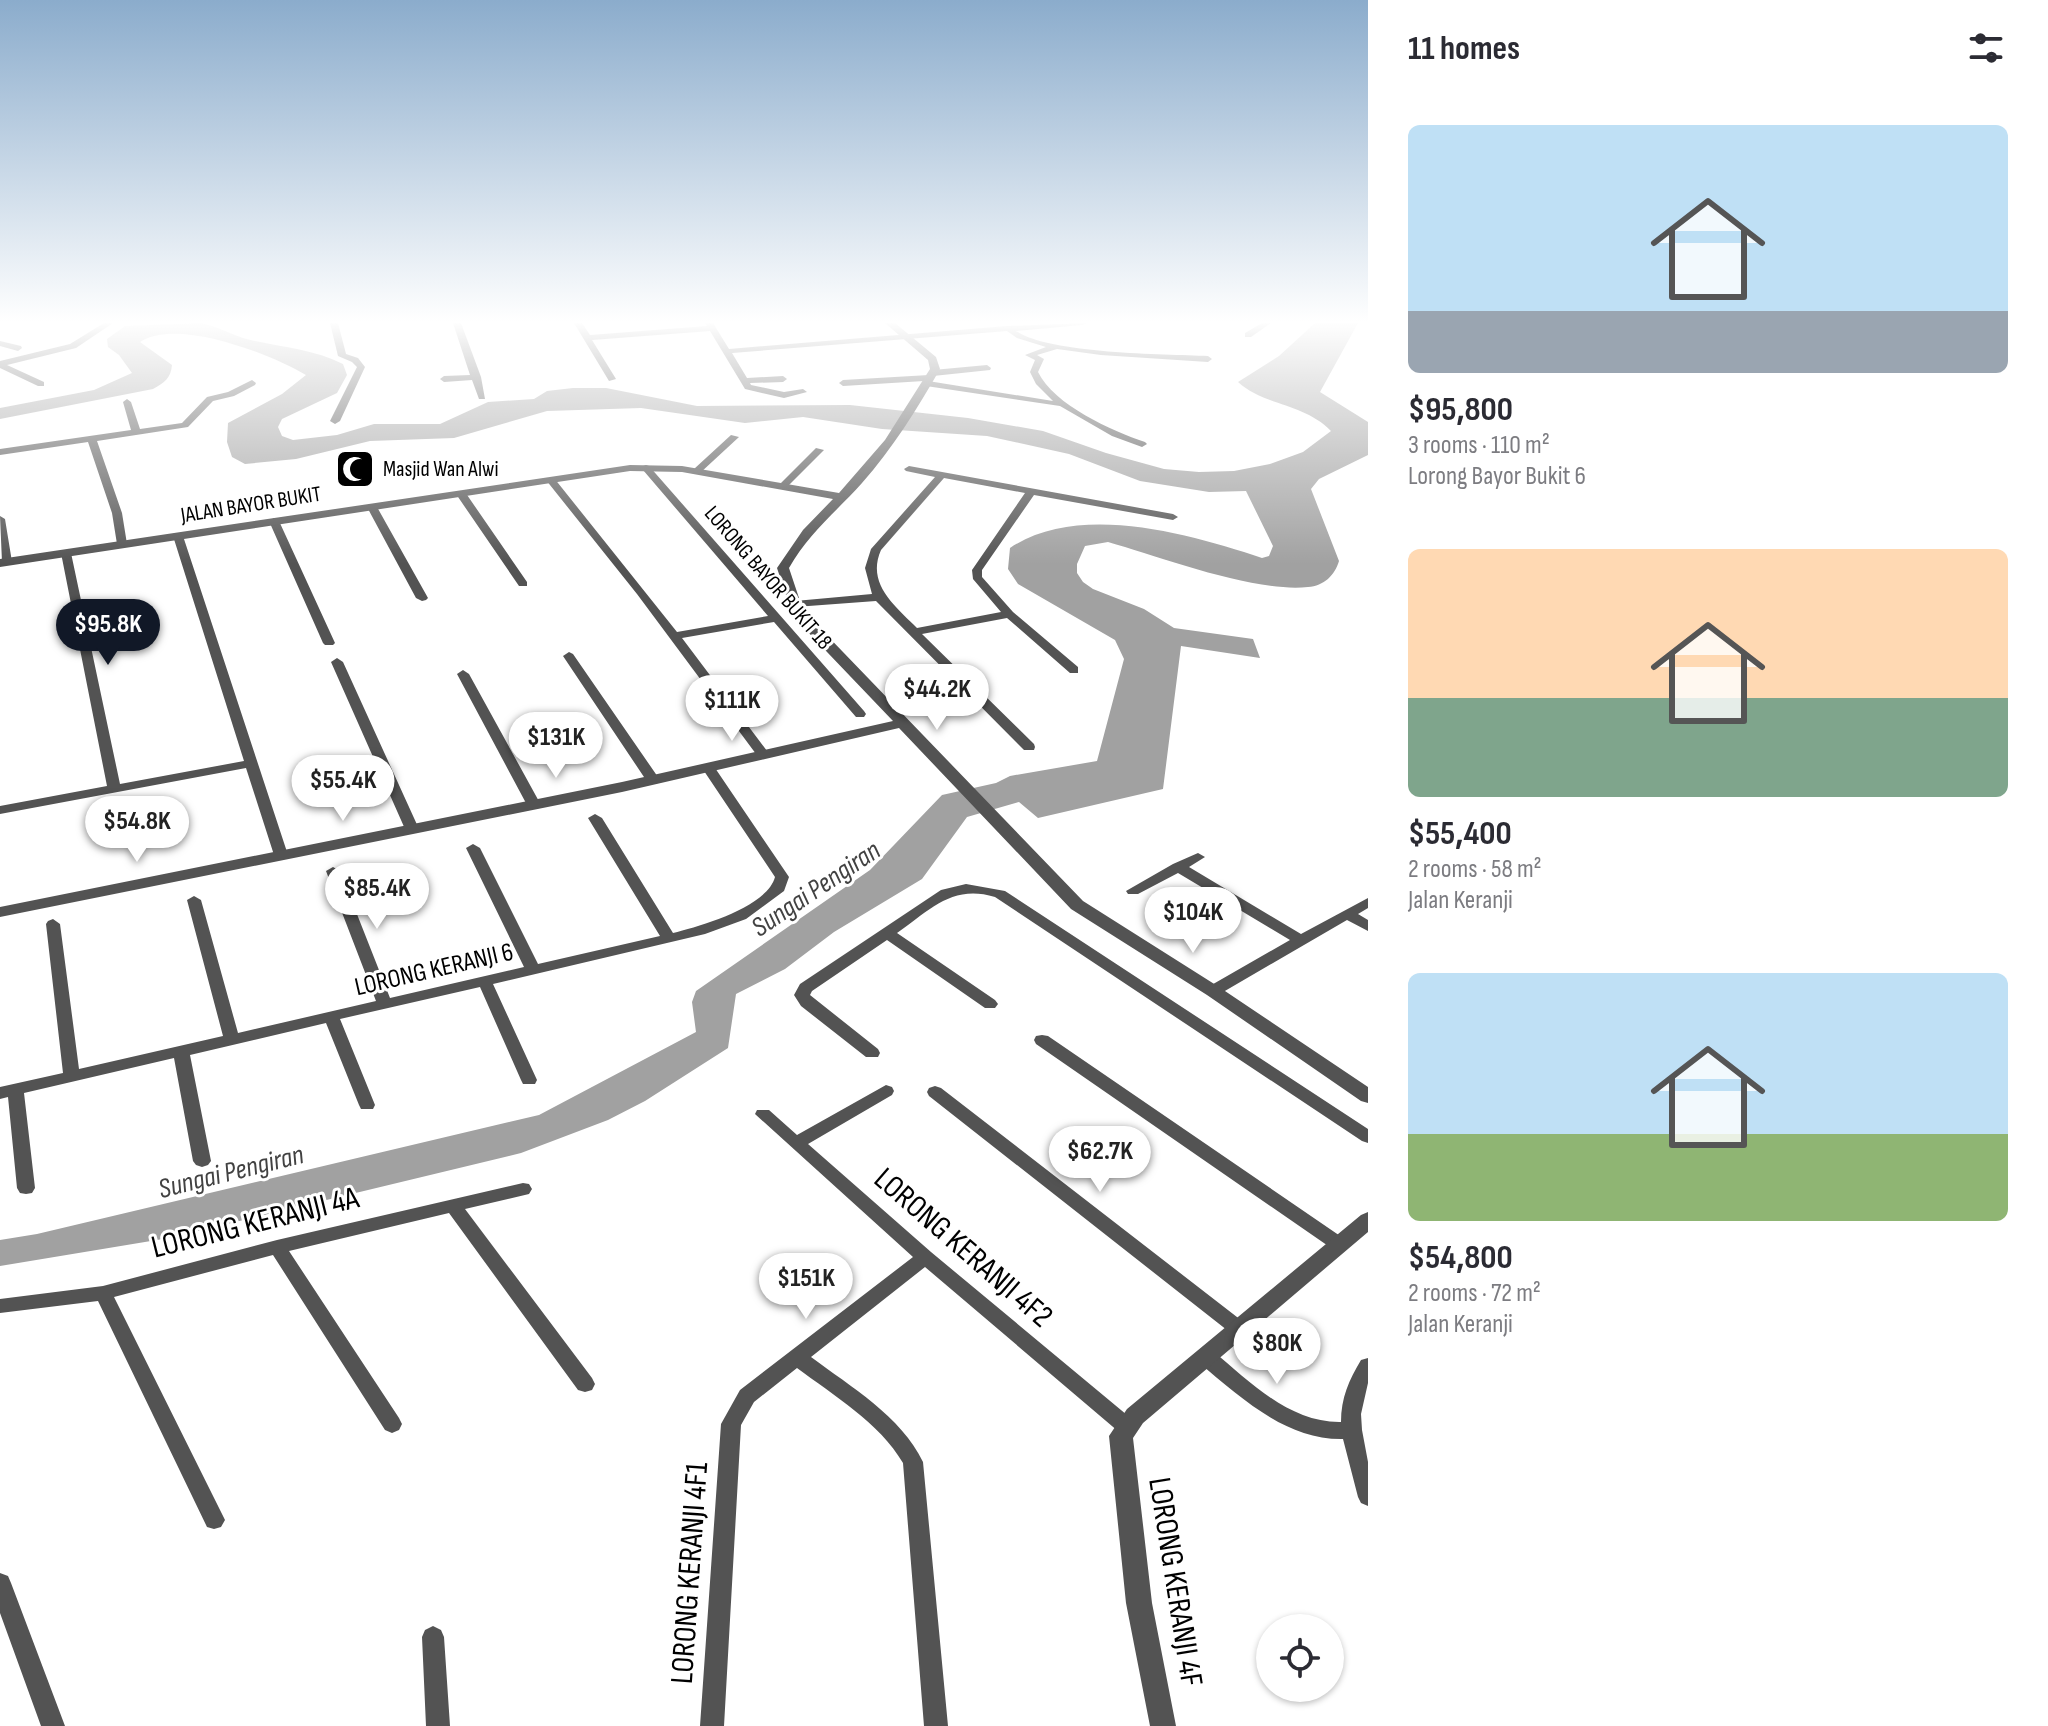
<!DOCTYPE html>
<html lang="en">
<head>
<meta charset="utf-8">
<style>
  :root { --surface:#fff; --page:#f2f2f3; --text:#2b2b33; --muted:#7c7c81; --accent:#111827 }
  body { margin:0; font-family:"Sofia Sans Condensed",sans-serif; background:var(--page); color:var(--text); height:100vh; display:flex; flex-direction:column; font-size:30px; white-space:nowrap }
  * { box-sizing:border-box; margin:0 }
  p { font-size:26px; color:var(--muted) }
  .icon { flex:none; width:44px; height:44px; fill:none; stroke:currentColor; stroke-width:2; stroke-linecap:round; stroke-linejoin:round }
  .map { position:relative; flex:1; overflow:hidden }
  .sheet { display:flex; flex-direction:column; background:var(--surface); width:680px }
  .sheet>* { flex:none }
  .fabs { position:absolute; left:1256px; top:1614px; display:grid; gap:16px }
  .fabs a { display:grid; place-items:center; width:88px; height:88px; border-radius:50%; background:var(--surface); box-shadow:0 2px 6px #0004; font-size:40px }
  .price { position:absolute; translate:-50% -68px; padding:0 18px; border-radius:28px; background:#fff; color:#222; font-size:26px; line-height:52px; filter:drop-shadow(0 2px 4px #0008) }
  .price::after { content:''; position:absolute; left:50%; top:48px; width:24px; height:18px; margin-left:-12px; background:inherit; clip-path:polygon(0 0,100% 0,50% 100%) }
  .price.on { background:var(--accent); color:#fff }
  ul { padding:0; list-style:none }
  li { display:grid; align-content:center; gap:16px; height:424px; padding:0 40px }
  li span { display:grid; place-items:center; height:248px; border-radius:12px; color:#555 }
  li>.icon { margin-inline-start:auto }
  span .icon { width:144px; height:144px; fill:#fffc; stroke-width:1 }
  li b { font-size:34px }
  h2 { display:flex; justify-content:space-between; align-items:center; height:96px; padding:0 40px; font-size:34px }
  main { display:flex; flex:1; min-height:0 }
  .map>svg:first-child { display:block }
  .water { fill:#a1a1a1 }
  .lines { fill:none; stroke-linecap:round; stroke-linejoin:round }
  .minor { fill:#535353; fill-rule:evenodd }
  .tertiary { fill:#535353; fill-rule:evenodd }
  .labels { text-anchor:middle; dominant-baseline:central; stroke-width:6; stroke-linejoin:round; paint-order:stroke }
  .far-poi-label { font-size:22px; fill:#000; stroke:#fff; text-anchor:start }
  .far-street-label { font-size:22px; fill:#000; stroke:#fff }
  .street-label { font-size:26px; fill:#000; stroke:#fff }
  .water-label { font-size:28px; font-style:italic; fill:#424242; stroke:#fff }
  .near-street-label { font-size:32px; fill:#000; stroke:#fff }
</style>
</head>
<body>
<main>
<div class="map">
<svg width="1368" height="1726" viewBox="0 0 1368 1726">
  <rect width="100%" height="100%" fill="#fff"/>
  <path class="water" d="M201,323c15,3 27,10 42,15 33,9 69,10 100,26l4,11 -10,18 -55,26 -4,8 4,9 11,4 44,-5 37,-11h66l48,-22 46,-3 13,-8 26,-3h33l91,18 153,-1 118,13 75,13 63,22 58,16 35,3 35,-1 36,-7 33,-12 28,-21c-27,-28 -67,-25 -93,-49l41,-26 36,-33h43l-38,69 48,30v33l-49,24 -8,10 28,72c-4,14 -15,25 -31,26 -53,6 -147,-30 -200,-45l-23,4 -8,18v9l6,9 10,7 51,20 30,19 79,11 7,19 -79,-12 -18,143 -125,29 -19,-16 -52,15 -45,62 -88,53 -49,37 -49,25 -8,54 -83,53 -37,19 -87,33 -352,85 -169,28v-26l37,-6 502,-119 157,-83 -4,-30 4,-11 174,-121 72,-75 54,-12 14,-7 87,-15 27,-102 -9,-19 -97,-56 -10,-15 2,-21c69,-46 179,-14 252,10l7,-2 4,-10 -27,-55 -37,1 -69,-11 -71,-27 -82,-18 -105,-7 -79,-12 -58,6 -104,-15 -94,3 -93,27 -84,3 -74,18 -51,5 -13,-7 -5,-15 1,-19 54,-29 24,-19c-36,-21 -129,-58 -166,-33l32,23c-1,13 -8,18 -19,24l-153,30v-11l94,-18 38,-17 -13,-18 -11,-8 -1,-8 18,-13z"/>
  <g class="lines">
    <path class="minor" d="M104,323h9l-37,25 -69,17 37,17v4h-6l-38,-18v-7l70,-17z
      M330,323h8l8,31 12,4 7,9 -25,54 -5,3 -5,-3 27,-54 -5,-5 -14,-6z
      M453,323h8l20,54 4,22h-6l-7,-19 -28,2 -4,-3 4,-3 26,-1z
      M574,323h8l8,12 117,-9 -2,-3h8l16,26 278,-23 79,-3 -4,2 -66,6c34,23 148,23 192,25l4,3 -4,3 -107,-7 -44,-6 -20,6 7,4 -6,13c16,33 74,59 107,70l2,2 -5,3 -30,-11 -52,-30 -134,-20 -4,-3 2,-2 -81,5 -4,-3 4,-3 86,-5 4,3 -5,3 125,20 -17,-17 -6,-12 5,-12 -10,-5 21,-8 -29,-9 -10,-7 -275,22 15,25 36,-2 4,3 -4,3 -33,1 1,2 33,7 19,-3 4,3 -23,6 -39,-9 -35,-58 -118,9 24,39 -7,2z
      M1262,323h9l-20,14h-6v-4z
      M0,341l21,5 1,2 -4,3 -18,-5z
      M987,365l4,3 -1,2 -57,6 -4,-3 4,-3z
      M252,380l4,3 -1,2 -21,11 -21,5 -25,26 -91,14 25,72 5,31 -1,2h-8l-1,-2 -5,-31 -24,-71 -88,13v-6l131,-19 -8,-28 4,-3 4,3 9,27 42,-6 25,-26 21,-5z
      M731,435l8,2 -39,36h-6v-4z
      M816,448l8,2 -39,39h-6v-4z
      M646,465l3,1 215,245 2,3 -2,3h-8l-82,-95 -92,16 88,117 -1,3h-10l-122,-164 -91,-114 8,-2 123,154 91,-16 -125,-146v-4z
      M909,466l264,48 5,3 -5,3 -139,-25 -52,75v7l31,35 65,55v6h-8l-63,-55 -85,16 112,110 1,3 -1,3h-10l-148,-149 -81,6 -6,-3 6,-3 77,-7 -7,-26 6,-19 64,-72 -29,-6 -2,-2zM944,478l81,15 -53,77 1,9 28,33 -84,16c-22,-22 -51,-44 -36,-78z
      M461,491l4,1 62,90v4h-8l-63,-92z
      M372,504l5,3 51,91 -2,2 -4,1 -6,-3 -49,-91z
      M0,516l5,3 7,43 -5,3 -5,-3z
      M274,518l5,3 56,122 -2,2h-8l-2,-2 -54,-122z
      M178,533l5,3 105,319 -2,3 -5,1 -7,-4 -28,-87 -246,46v-8l107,-20 -46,-233 5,-3 5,3 49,231 124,-23 -71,-225z
      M569,652l4,2 87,126 -2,3 -5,1 -7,-4 -83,-124z
      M337,658l6,4 76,167 -2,3h-10l-2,-3 -74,-167z
      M463,670l6,4 72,131 -2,3 -5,1 -7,-4 -70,-131z
      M708,764l5,1 76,112 -5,14 -38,28 -41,15 -212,50 44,96 -2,4h-12l-2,-4 -41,-93 -140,32 35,86 -2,4h-12l-2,-4 -33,-82 -136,32 21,106 -3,4 -6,2 -6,-2 -3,-4 -19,-103 -150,35 11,95 -3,5 -6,1 -6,-1 -3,-5 -9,-91 -8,2v-12l63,-14 -17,-149 2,-3 5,-2 7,5 19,145 144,-33 -36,-136 7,-4 7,4 37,133 138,-32 -50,-130 7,-4 7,4 50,127 134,-31 -58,-119 7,-4 7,4 58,116 122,-28 -72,-118 7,-4 7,4 71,115c28,-7 94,-26 102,-56l-73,-109z
      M1198,853l7,4 -16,10 112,67 67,-36v10l-10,6 10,6v11l-21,-11 -129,75h-10l-3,-4 3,-4 82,-47 -112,-67 -40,21h-10l-2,-3 47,-27z
      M966,884l39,7 363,238v14l-6,-2 -367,-244c-43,-13 -65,13 -98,36l98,67 3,4 -3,4h-10l-98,-68 -75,51 -2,4 68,54 2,4 -2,4h-12l-65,-51 -7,-11 6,-11 141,-94z
      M1042,1035l6,1 298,204 3,5 -3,5 -6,2 -6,-2 -298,-206 -2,-4 2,-4z
      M886,1085l6,2 2,4 -2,4 -84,49 123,108 202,168 3,6 -3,6 -7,3 -7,-3 -194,-165 -114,90c40,30 90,59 112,105l25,264h-24l-21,-263c-23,-40 -70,-68 -106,-95l-43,34 -13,23 -17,301h-24l21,-302 19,-34 173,-133 -158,-143 2,-4h12l28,25z
      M935,1086l6,2 305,236 3,5 -3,5 -7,3 -7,-3 -303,-238 -2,-4 2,-4z
      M523,1183l6,1 3,5 -3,5 -64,15 127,169 3,6 -3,6 -7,2 -7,-2 -129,-177 -160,38 110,167 3,6 -3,6 -7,3 -7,-3 -112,-175 -159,42 111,223 -4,7 -7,2 -7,-2 -109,-226 -98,12v-14l103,-13 174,-46z
      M1206,1349l7,2c37,31 77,72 128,71 0,-24 8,-42 20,-62l7,-2v25l-7,31 1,16 6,32v44l-7,-3 -3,-6 -15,-58c-58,1 -102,-42 -144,-76l-3,-6 3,-6z
      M0,1573l8,3 3,7 54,143h-24l-41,-113z
      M433,1626l8,4 3,7 6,89h-24l-4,-89 3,-7z"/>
    <path class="tertiary" d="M885,323h10l41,34 4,12c-23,40 -47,79 -78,114 -25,28 -54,51 -73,85l12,36 15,20 267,277 136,86 149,100v16l-7,-2 -154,-106 -136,-86 -172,-181 -277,64 -622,125v-10l622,-125 271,-61 -87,-91 -17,-26 -12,-36 26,-38 30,-31 -151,-27 -52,-1 -630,96v-8l630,-94 52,1 157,27 46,-53 45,-71 -2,-9z
      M1368,1212v20l-225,191 -10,15 19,165 24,123h-26l-24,-123 -17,-167 18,-27 234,-194z"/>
  </g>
  <linearGradient id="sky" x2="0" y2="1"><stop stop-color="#8baccc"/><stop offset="0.57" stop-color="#fff"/><stop offset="1" stop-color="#fff" stop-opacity="0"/></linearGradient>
  <rect width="1368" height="564" fill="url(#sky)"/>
  <defs>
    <symbol id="mosque-square" viewBox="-11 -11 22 22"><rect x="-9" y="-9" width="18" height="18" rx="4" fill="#000" stroke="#fff"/><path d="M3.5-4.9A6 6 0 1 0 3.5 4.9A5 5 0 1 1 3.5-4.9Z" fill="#fff"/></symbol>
  </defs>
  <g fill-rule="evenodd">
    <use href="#mosque-square" x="333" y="447" width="44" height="44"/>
  </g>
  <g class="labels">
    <g class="far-poi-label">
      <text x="383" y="469">Masjid Wan Alwi</text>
    </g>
    <g class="far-street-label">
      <text transform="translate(251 505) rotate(-9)">JALAN BAYOR BUKIT</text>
      <text transform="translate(768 578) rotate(49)">LORONG BAYOR BUKIT 18</text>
    </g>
    <g class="street-label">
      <text transform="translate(434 970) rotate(-13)">LORONG KERANJI 6</text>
    </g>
    <g class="water-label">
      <text transform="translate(816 889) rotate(-34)">Sungai Pengiran</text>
      <text transform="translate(231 1172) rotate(-14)">Sungai Pengiran</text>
    </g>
    <g class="near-street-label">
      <text transform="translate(255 1223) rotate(-14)">LORONG KERANJI 4A</text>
      <text transform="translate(963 1248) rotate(41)">LORONG KERANJI 4F2</text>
      <text transform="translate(690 1573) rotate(-86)">LORONG KERANJI 4F1</text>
      <text transform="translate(1175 1582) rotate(81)">LORONG KERANJI 4F</text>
    </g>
  </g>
</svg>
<div class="fabs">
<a><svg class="icon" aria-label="locate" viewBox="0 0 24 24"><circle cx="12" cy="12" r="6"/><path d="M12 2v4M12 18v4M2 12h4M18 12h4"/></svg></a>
</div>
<b class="price on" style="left:108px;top:667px">$95.8K</b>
<b class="price" style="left:937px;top:732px">$44.2K</b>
<b class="price" style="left:732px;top:743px">$111K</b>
<b class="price" style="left:556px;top:780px">$131K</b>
<b class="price" style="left:343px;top:823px">$55.4K</b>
<b class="price" style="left:137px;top:864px">$54.8K</b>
<b class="price" style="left:377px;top:931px">$85.4K</b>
<b class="price" style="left:1193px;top:955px">$104K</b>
<b class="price" style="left:1100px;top:1194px">$62.7K</b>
<b class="price" style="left:806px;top:1321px">$151K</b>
<b class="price" style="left:1277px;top:1386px">$80K</b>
</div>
<section class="sheet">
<h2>11 homes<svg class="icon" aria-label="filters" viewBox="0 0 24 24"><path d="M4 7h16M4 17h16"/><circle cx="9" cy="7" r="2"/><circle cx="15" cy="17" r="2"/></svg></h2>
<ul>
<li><span style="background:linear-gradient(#bfe0f5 75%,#9aa5b1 0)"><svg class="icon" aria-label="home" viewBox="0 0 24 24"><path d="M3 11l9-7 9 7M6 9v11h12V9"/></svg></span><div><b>$95,800</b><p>3 rooms · 110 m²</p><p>Lorong Bayor Bukit 6</p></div></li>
<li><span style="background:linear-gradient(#ffd9b3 60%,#7fa58c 0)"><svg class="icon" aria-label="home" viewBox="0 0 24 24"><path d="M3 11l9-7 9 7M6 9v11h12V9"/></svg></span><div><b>$55,400</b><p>2 rooms · 58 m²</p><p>Jalan Keranji</p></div></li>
<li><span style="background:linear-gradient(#bfe0f5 65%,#8fb573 0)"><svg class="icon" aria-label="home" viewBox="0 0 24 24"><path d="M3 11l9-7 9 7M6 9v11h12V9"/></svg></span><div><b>$54,800</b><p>2 rooms · 72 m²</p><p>Jalan Keranji</p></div></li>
</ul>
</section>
</main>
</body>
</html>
